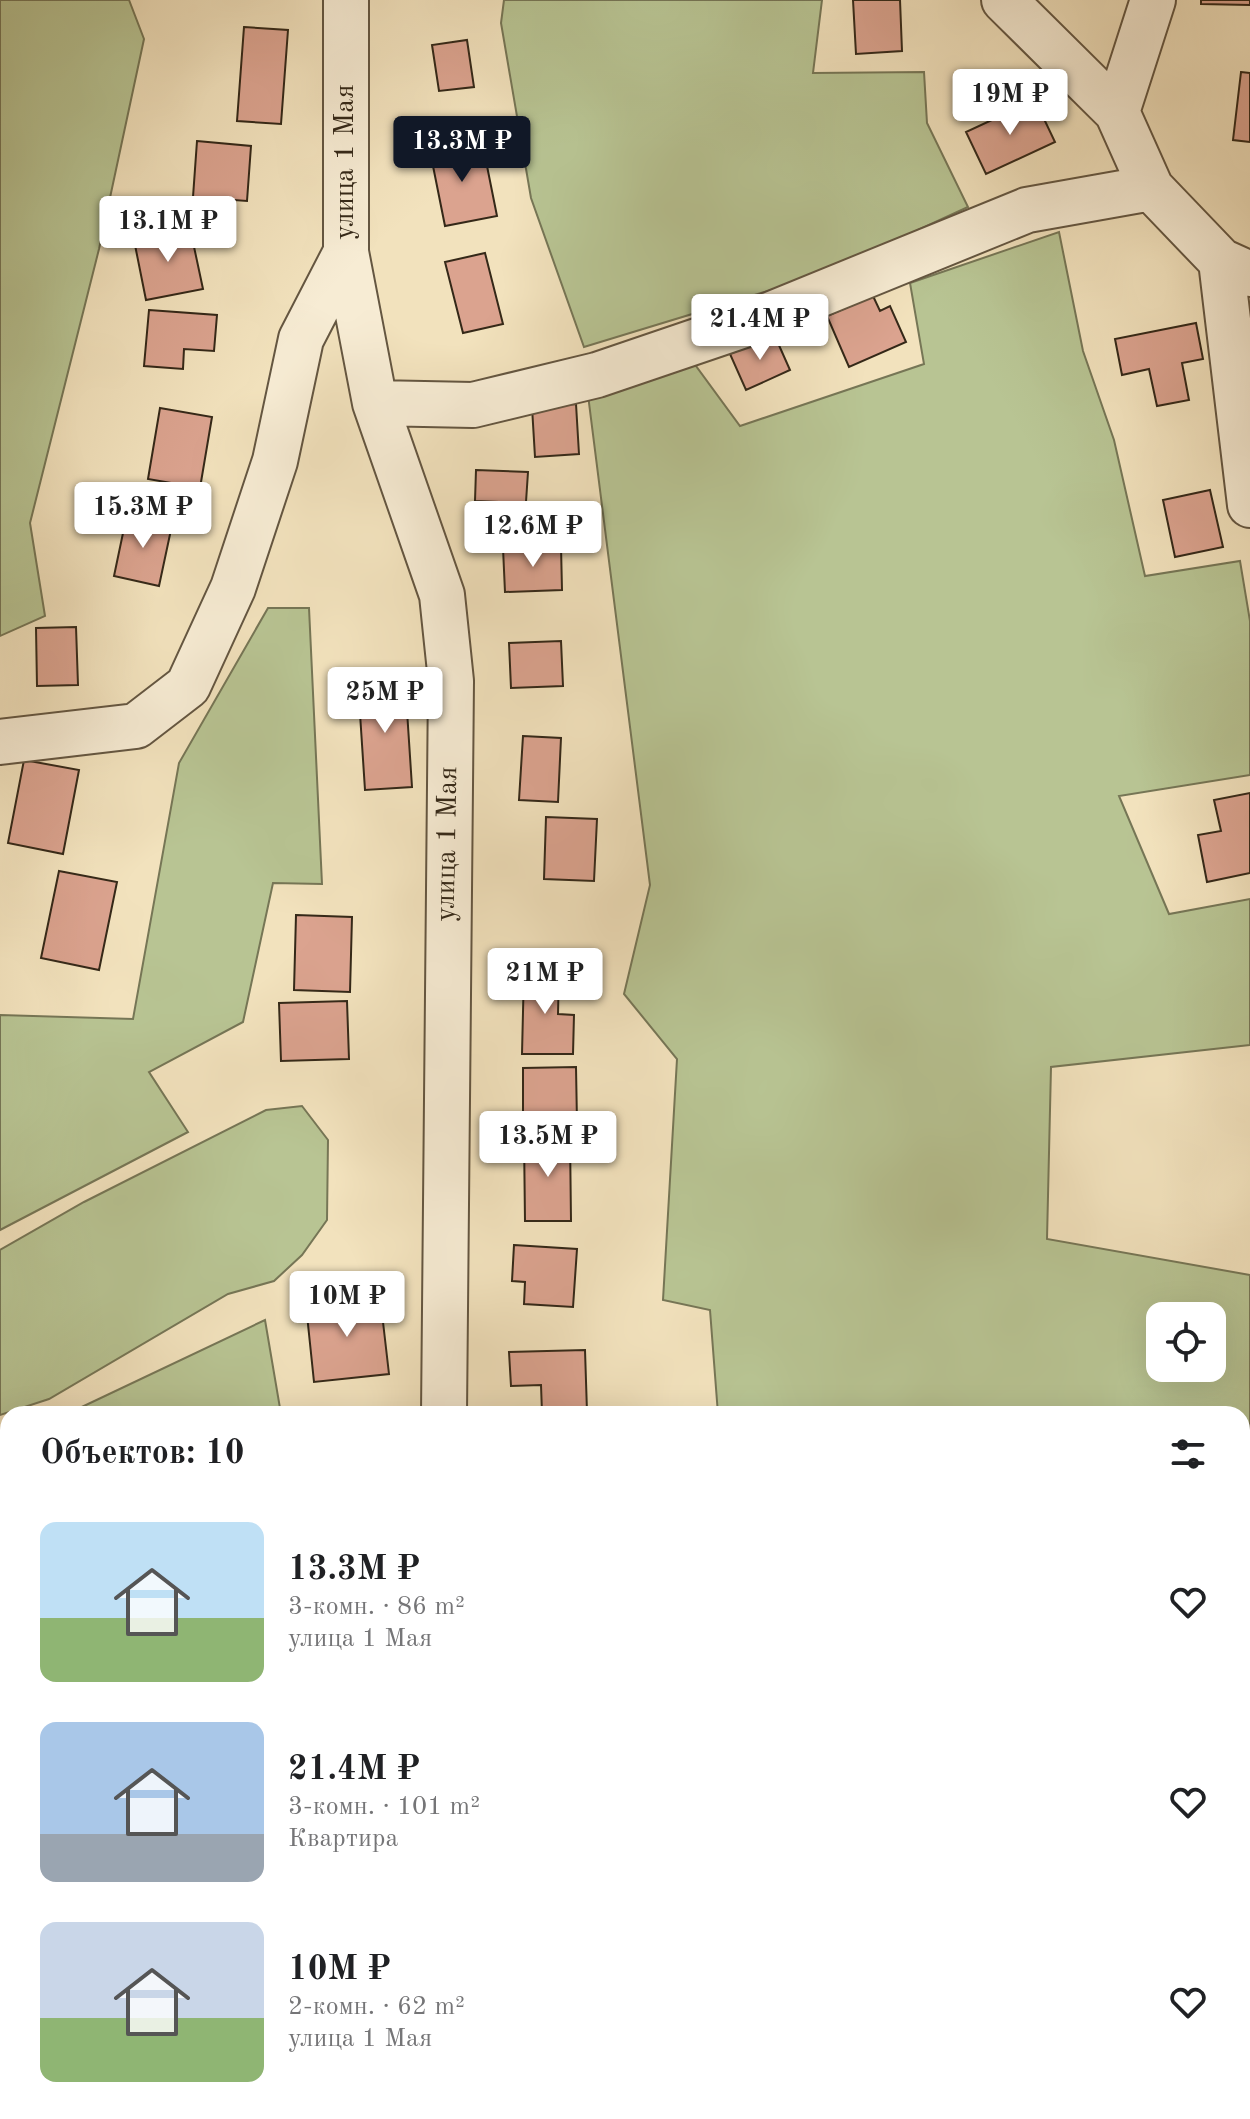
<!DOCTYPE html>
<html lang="ru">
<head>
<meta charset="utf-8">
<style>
  :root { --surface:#fff; --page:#f6f6f6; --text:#202124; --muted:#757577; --accent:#111827 }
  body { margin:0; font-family:"Old Standard TT",serif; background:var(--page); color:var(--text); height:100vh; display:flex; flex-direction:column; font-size:30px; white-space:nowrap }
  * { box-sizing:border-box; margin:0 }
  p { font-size:26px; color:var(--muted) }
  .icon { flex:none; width:44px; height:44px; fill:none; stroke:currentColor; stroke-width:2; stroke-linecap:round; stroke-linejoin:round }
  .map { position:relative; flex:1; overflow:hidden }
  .details { position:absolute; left:0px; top:1406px; width:1250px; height:714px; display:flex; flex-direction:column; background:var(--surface); border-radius:24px 24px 0 0; box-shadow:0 8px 32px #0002 }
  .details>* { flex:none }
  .buttons { position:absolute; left:1146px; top:1302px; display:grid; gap:16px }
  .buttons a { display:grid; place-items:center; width:80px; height:80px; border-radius:16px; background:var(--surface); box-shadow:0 8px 32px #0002; font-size:40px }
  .price { position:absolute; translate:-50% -68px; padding:0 18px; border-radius:8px; background:#fff; color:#222; font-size:26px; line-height:52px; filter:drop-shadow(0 2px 4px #0008) }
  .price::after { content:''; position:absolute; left:50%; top:48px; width:24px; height:18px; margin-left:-12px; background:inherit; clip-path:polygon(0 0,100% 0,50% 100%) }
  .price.selected { background:var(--accent); color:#fff }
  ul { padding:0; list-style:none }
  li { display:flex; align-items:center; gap:24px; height:200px; padding:0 40px }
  li span { display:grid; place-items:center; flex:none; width:224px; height:160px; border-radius:16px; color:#555 }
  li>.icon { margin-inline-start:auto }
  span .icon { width:96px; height:96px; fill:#fffc; stroke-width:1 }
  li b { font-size:34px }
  h2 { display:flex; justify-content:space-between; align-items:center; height:96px; padding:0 40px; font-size:34px }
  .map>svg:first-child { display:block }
  .green { fill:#b8c493; stroke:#767656; stroke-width:2; fill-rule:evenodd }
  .building { fill:#dba38f; stroke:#342818; stroke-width:2 }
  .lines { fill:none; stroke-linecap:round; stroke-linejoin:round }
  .minor-casing { stroke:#645641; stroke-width:48 }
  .minor { stroke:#f7ecd4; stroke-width:44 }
  .labels { text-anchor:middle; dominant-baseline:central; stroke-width:7; stroke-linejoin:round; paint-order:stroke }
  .street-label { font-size:28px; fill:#342818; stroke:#f7ecd4 }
</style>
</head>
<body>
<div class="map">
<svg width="1250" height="2119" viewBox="0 0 1250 2119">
  <rect width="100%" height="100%" fill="#f2e2bd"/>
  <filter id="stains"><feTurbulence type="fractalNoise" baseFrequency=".0025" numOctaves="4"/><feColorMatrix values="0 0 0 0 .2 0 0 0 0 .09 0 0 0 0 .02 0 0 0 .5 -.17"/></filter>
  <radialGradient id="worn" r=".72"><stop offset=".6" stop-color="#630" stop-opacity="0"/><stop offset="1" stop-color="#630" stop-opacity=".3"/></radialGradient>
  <path class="green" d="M0,0h129l15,39 -45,210 -69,274 15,93 -45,20z
    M504,0h318l-9,73 111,-1 3,51 41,84 -148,68 -236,72 -53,-149 -30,-175z
    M1059,232l24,119 31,89 31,136 95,-15 10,60v154l-131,21 50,118 81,-15v146l-199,22 -4,172 203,36v844h-565l-2,-7h559v-698h-524l-8,-104 -47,-10 14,-241 -53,-65 26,-109 -62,-490 105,-33 47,64 184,-62 -14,-81zM1160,1316h52v52h-52z
    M268,608h41l13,276 -49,-1 -30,139 -94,50 39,60 -188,98v-215l133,4 46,-256z
    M302,1106l26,34 -1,80 -25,35 -28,26 -46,13 -179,105 -49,16v-165l84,-48 182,-92z
    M265,1320l16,94h-214z
    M8,1442v670h253l1,7h-262v-675z"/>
  <path class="building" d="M853,0h47l2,51 -46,3z
    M1201,0h49v5l-49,-1z
    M244,27l44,3 -7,94 -44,-3z
    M467,40l7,47 -35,4 -7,-46z
    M1241,72l9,1v69l-17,-2z
    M1035,100l20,42 -69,32 -20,-42z
    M462,139l4,21 19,-4 12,60 -52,10 -16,-80z
    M197,141l54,5 -4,55 -54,-4z
    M190,228l13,61 -57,11 -12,-60z
    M485,253l18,71 -40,9 -18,-71z
    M873,296l7,15 10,-5 16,36 -57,25 -22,-51z
    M149,310l68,5 -3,36 -30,-2 -1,20 -39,-3z
    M1196,323l7,36 -21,4 7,37 -32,6 -8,-37 -27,6 -7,-36z
    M774,334l16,36 -44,20 -16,-36z
    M576,404l3,50 -44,3 -3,-50z
    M160,408l52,9 -12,71 -52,-9z
    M476,470l52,2 -2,30 30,1 -1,30 -58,-3 1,-28 -23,-1z
    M1210,490l13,57 -48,10 -12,-57z
    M127,514l45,11 -13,61 -45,-10z
    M561,546l1,44 -57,2 -2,-44z
    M76,627l2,58 -41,1 -1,-58z
    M561,641l2,45 -52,2 -2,-45z
    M405,680l7,107 -47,3 -7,-107z
    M523,736l38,2 -3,64 -39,-2z
    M24,760l55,10 -16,84 -55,-11z
    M1250,793v80l-43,9 -9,-47 23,-4 -7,-31z
    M546,817l51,2 -3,62 -50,-2z
    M59,871l58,11 -18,88 -58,-12z
    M296,915l56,2 -2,75 -56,-2z
    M524,970l35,1 -1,43 16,1 -1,39h-51z
    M347,1001l2,58 -68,2 -2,-58z
    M576,1067l1,56 -54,1v-56z
    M524,1137h46l1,84h-46z
    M514,1245l63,4 -4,58 -49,-3 1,-22 -13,-1z
    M380,1296l9,78 -75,8 -8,-77z
    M585,1350l2,62 -45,1 -1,-28 -30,1 -2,-34z
    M393,2112h67v7h-66z
    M572,2112h51v7h-51z"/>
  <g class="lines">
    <defs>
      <path id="minor" d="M346,0v252l29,151 67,192 9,86 -7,733
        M1004,0l113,112 34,76 70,73 29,13
        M1117,112l36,-112
        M1221,261l29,244
        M375,403l98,2 124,-30 150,-51 280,-114 124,-22
        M0,742l136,-16 52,-40 45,-98 42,-127 26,-122 45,-87
        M486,2112l1,7"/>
    </defs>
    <use href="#minor" class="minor-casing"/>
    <use href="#minor" class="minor"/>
  </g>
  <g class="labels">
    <g class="street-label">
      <text transform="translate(346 162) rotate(-90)">улица 1 Мая</text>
      <text transform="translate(448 844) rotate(-89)">улица 1 Мая</text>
    </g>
  </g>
  <rect width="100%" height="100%" filter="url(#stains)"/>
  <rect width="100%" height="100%" fill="url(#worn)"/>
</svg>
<div class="buttons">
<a><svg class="icon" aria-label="locate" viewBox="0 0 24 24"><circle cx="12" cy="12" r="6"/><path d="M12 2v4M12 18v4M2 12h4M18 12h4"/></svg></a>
</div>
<b class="price" style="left:1010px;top:137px">19M ₽</b>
<b class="price selected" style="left:462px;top:184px">13.3M ₽</b>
<b class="price" style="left:168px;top:264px">13.1M ₽</b>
<b class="price" style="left:760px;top:362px">21.4M ₽</b>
<b class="price" style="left:143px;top:550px">15.3M ₽</b>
<b class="price" style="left:533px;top:569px">12.6M ₽</b>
<b class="price" style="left:385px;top:735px">25M ₽</b>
<b class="price" style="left:545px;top:1016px">21M ₽</b>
<b class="price" style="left:548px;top:1179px">13.5M ₽</b>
<b class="price" style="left:347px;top:1339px">10M ₽</b>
<section class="details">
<h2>Объектов: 10<svg class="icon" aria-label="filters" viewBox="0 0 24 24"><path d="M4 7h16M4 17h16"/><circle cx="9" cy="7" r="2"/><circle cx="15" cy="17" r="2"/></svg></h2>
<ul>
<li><span style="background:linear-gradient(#bfe0f5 60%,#8fb573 0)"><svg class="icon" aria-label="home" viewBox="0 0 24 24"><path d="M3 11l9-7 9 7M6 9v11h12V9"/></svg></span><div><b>13.3M ₽</b><p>3-комн. · 86 m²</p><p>улица 1 Мая</p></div><svg class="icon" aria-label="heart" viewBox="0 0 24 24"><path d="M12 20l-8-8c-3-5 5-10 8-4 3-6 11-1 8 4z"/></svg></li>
<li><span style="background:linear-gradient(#a9c7e8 70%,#9aa5b1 0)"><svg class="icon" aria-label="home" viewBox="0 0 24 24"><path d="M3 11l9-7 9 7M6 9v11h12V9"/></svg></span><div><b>21.4M ₽</b><p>3-комн. · 101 m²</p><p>Квартира</p></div><svg class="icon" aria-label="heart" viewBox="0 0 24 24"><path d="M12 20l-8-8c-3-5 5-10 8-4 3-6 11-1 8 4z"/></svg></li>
<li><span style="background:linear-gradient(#c9d6e8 60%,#8fb573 0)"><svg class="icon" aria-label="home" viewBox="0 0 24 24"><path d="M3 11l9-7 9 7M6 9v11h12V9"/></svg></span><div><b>10M ₽</b><p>2-комн. · 62 m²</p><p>улица 1 Мая</p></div><svg class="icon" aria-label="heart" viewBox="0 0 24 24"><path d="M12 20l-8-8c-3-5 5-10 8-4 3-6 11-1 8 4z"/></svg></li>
</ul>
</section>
</div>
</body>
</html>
